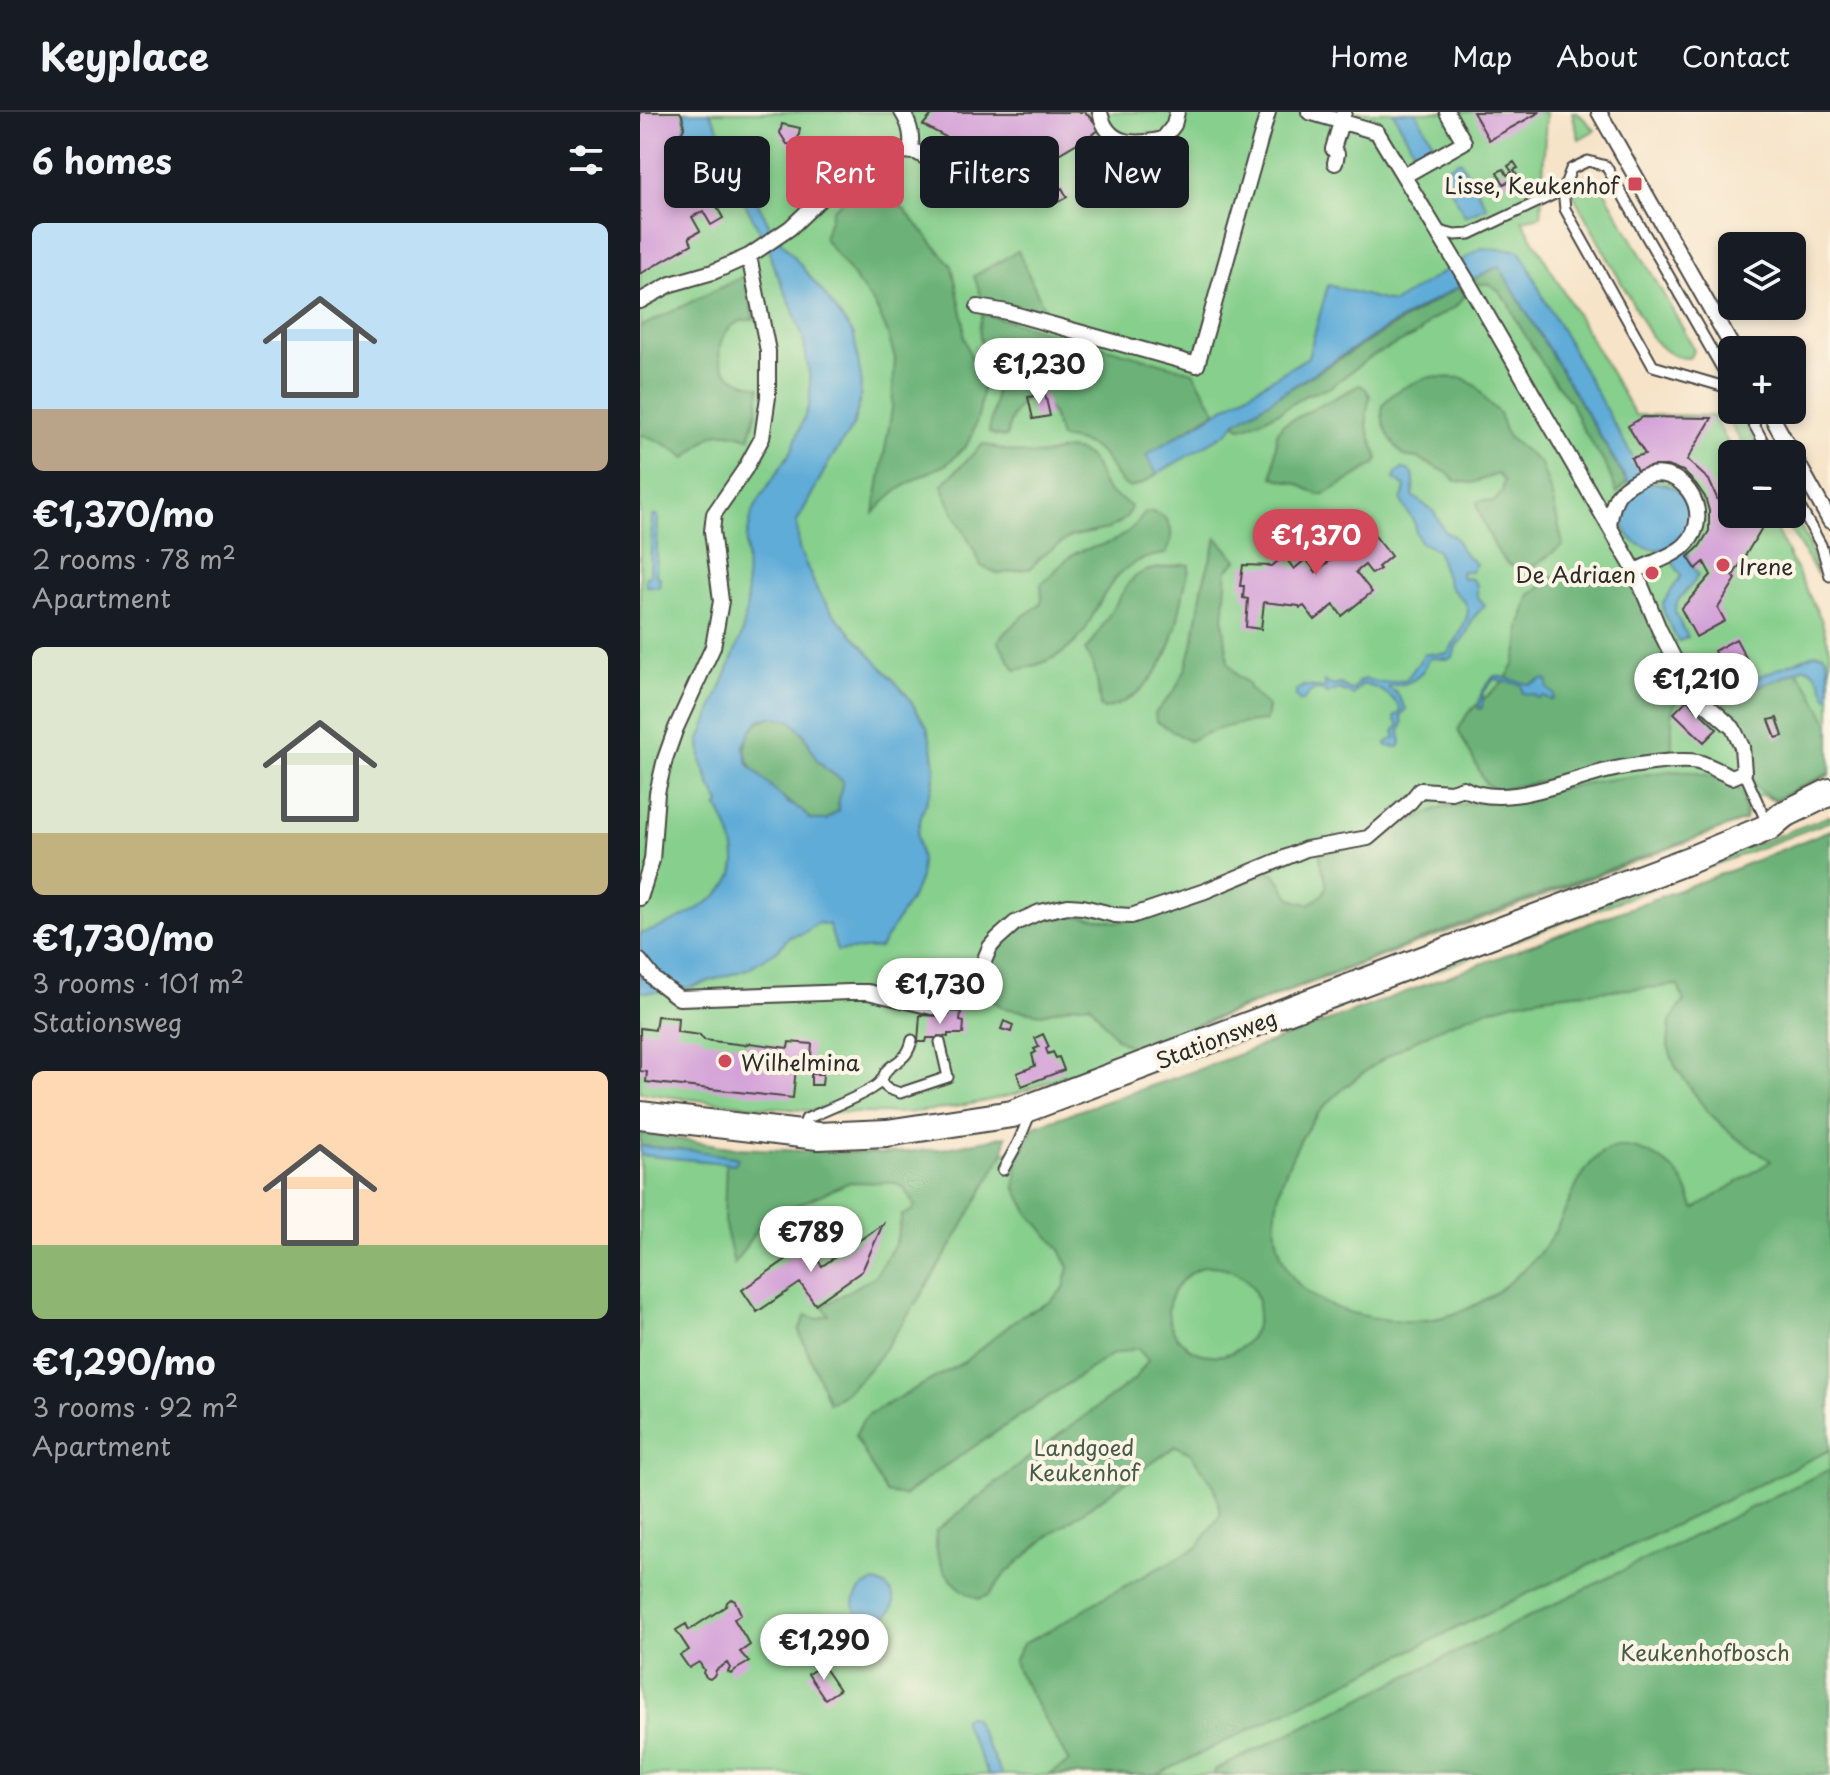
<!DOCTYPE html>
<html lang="en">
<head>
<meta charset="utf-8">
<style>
  :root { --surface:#171b24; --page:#242831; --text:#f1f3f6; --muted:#9ea1a6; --line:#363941; --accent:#d1495b }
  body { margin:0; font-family:"Playpen Sans",sans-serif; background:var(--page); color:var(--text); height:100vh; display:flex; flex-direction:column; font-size:30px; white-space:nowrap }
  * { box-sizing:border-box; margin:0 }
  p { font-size:26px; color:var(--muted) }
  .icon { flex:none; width:44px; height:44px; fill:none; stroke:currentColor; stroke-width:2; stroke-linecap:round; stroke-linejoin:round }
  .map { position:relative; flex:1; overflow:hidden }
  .details { display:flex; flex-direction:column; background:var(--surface); width:640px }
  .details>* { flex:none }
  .hud { position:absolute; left:24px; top:24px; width:760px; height:72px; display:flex; gap:16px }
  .fabs { position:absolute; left:1078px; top:120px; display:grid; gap:16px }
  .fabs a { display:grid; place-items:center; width:88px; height:88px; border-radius:12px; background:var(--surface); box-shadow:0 4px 12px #0003; font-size:40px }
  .price { position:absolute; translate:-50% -68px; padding:0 18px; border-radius:28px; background:#fff; color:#222; font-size:26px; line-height:52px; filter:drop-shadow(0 2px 4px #0008) }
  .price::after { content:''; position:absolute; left:50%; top:48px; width:24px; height:18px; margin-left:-12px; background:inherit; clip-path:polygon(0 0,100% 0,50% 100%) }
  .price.on { background:var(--accent); color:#fff }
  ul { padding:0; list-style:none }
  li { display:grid; align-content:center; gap:16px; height:424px; padding:0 32px }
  li span { display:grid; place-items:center; height:248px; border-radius:12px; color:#555 }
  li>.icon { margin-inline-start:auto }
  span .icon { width:144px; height:144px; fill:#fffc; stroke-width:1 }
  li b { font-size:34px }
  h2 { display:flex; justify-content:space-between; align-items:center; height:96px; padding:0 32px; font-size:34px }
  .chip { padding:0 28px; border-radius:12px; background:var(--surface); box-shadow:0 4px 12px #0003; font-size:28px; line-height:72px }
  .chip.on { background:var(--accent); color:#fff }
  header { display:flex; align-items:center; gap:48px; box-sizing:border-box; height:112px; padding:0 40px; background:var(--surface); border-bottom:2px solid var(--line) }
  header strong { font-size:38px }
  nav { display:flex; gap:44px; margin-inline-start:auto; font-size:28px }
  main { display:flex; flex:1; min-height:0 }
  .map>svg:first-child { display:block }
  .green { fill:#86cf8c; stroke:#587d5c; stroke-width:2 }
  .forest { fill:#6cb278; stroke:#4c6e52; stroke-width:2; fill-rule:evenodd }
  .water { fill:#5facd8; stroke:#456c82; stroke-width:2; fill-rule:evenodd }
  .building { fill:#d19cd7 }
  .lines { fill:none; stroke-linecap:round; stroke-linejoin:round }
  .service-casing { stroke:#494743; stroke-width:13 }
  .pedestrian-casing { stroke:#494743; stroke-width:18 }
  .secondary-casing { stroke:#494743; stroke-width:30 }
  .service { stroke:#fff; stroke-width:9 }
  .pedestrian { stroke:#fff; stroke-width:14 }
  .secondary { stroke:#fff; stroke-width:26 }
  .poi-dot { fill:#d1495b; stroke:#fcf5e5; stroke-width:3 }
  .labels { text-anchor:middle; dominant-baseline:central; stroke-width:8; stroke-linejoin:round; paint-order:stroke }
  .poi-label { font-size:22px; fill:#2b2b2b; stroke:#fcf5e5; text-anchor:end }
  .street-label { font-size:22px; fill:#2b2b2b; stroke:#fcf5e5 }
  .park-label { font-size:22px; fill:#465c48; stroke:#fcf5e5 }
</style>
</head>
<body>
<header>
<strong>Keyplace</strong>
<nav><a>Home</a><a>Map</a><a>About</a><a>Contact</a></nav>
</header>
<main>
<section class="details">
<h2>6 homes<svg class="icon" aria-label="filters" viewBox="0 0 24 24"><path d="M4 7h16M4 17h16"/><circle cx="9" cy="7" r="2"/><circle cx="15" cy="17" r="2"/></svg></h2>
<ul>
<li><span style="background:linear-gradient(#bfe0f5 75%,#b9a48a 0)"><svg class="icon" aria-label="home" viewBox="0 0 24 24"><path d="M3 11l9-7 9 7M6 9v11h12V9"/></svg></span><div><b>€1,370/mo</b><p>2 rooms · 78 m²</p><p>Apartment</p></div></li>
<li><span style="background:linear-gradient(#dfe7d0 75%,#c2b280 0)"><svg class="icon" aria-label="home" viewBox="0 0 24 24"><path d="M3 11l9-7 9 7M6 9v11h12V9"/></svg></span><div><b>€1,730/mo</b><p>3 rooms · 101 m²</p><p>Stationsweg</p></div></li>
<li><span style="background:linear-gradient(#ffd9b3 70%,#8fb573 0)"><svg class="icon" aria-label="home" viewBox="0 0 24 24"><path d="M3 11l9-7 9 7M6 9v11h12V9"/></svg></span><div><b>€1,290/mo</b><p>3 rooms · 92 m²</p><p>Apartment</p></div></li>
</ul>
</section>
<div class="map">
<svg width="1190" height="1663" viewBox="0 0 1190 1663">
  <rect width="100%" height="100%" fill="#fcf5e5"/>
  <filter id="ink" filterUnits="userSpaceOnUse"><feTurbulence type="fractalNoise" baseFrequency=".0125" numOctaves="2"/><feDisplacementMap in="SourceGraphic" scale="16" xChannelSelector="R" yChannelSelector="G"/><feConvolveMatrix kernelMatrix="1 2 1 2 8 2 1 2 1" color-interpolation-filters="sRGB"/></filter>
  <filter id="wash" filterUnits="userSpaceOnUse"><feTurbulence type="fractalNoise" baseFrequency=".006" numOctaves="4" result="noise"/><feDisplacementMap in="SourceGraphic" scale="32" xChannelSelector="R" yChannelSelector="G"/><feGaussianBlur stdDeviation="1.8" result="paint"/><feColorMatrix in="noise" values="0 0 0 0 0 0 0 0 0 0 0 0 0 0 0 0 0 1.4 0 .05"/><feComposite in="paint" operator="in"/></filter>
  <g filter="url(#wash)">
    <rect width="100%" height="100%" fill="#f6e3c8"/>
    <path class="green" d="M0,0h906l-5,104 -19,4 113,195 78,1 21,38h-2v60h36l53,105 9,30v126l-53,27 -16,-7 -11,5 -5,20 -729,274c-41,10 -84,19 -127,19 -45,1 -89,-3 -134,-7 -38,-4 -77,-7 -115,-14z
      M932,0h5l18,18 -16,9z
      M946,63l10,3 3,3 92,162 3,8 -5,7c-17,1 -29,-10 -39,-23l-76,-139c-3,-10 1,-18 12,-21z
      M1087,292l5,3v3h4l7,9 19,35h-14l-24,-42z
      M1152,398l15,29 11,37 -37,-62h11z
      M1190,704v5l-439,167 -90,34 -85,27z
      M1190,719v944h-1190v-629l37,8 127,12 175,-7 78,-19z"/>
    <path class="forest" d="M214,80h24l26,17 48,57 12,56v14l6,19 8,13 5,17 -4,29 -7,21 -6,11 -19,18 -28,13 -27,17 -18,19 18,-104 3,-51 -9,-29 -10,-22 -52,-69 9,-29z
      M378,139l31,68 -65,-15 -10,-28z
      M859,154l128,216 -10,11 -11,-27 -25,-40 -10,-23 -22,-29 -33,-54 -7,-16 -11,-14 -9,-6h-12l-4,-5z
      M104,164l10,43c-4,1 -9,1 -13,2 -22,8 -30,39 -11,54 9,7 20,9 30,12l-3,24 -8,27c-39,-12 -35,-3 -63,20 -13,-11 -30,-19 -46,-24v-107z
      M820,174l5,10 -11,12 -23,12 -12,13 -47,23 -43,32 -23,7 -27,17 -33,15 -6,1 -5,-6z
      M343,202l210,58 23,39 -69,44 10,19 -14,9 -13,5c-12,-6 -14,-13 -21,-24 -11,-19 -28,-23 -49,-26 -6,-21 -9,-40 -34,-40 -12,11 -17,22 -19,39l-13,-2 -5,-3c2,-13 6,-26 6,-38 2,-30 -25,-50 -12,-80z
      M788,265l35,1 14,9 9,13 13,13 8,23 34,28 11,32 11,49c-9,6 -28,23 -37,24 -24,2 -33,-27 -41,-43 -4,-11 -7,-12 -8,-24l7,-2 10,2 8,-10 2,-11 -6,-7 -26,9 -16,-2 -10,-9 -29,-14 -13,-2c-14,-15 -23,-30 -22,-50 11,-16 29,-22 46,-29z
      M720,273l6,4 4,7 -3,15v15l11,33 -3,5 -48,29 -8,2 -21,-11 -25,-7 4,-44 5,-8z
      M343,332c16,5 45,13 62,10 16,-2 19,-9 37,-1 16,8 15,23 24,36 7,8 18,10 25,18l-3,8 -7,7 -13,7 -38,8 -28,19 -11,12 -32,6 -18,-8c-11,-28 -30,-52 -39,-81z
      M512,400c3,1 12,5 14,7 8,9 6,27 -1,35 -42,5 -54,27 -72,61 -4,7 -7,16 -13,22 -16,19 -40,29 -65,33l-17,-29c12,-16 25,-26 42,-36l2,-7 -1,-14c11,-9 21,-22 33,-30 10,-6 20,-6 31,-10 16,-5 30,-17 40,-31z
      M577,426l20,22 -10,10 -4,49 5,43 9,13 11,8 1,5 19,19 -2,14c-30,2 -50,7 -77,20l-33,-20 -1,-8 20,-23 11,-22 8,-30 9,-55z
      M544,452l5,1v4c-6,20 -8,41 -14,61 -8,35 -35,72 -72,79l-3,-3c-3,-22 -2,-37 -15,-56l6,-6 37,-60c17,-20 32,-13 56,-20z
      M960,457l15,6 22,15 45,103 -10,17v41l-26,9 -45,5 -61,17 -44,8 -10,-6 -28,-54 10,-17 36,-32 10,-16 5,-19 1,-19 10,-32 21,-17 36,-4z
      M1157,559l15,21 18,34v47l-56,27 -16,-11 -11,-17 -2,-31 -26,-47 12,2z
      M131,605l19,3 14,14 13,26 8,8 18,13 -4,18 -1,12 -12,9h-15c-20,-20 -79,-50 -63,-84 6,-11 11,-16 23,-19z
      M1030,659l23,1 41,10 9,14 2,24 -166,60 -436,165 -12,2 -15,-9 -26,-34 -19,2 -29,8 -39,-6 -16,-13 -3,-21 14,-26 16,-17 28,-12 37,-3 39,6 33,-6 45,-13 61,-27 16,-4c16,16 9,28 36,32 33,-17 8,-30 11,-52l61,-11 23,-18 38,-16 73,-9 78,-16z
      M1190,718v620l-178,86 -136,63 -359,176h-108l20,-13 -52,-92 -3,-9 9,-17 33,-17 45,-28 97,-52 23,-34 -7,-27 -24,-33 -14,-7 -130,92 -41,36 -16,21 -11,4c-28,-13 -45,-37 -42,-68l101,-80 98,-72 13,-19 -11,-12 -26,7 -178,119 -29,22 -18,-3 -31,-57 8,-16 6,-6 95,-52 58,-47 28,-13 14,-14 5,-21 -10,-19 -30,-34 -14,-27 3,-29 16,-32 163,-56 540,-202zM1038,873l6,16 -14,20 -2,25 7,20 32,45 28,26 36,24 -76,48c-4,-9 -7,-19 -12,-28 -14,-22 -60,-47 -84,-26 -24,21 -31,56 -48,83 -8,12 -17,22 -28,32 -43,41 -88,59 -148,48 -34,-6 -69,-17 -87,-48 -19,-34 -15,-69 0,-104 10,-24 24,-48 43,-66 48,-46 120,-83 185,-98 52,-12 109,-11 162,-17zM565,1154c77,-2 64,96 5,89 -11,-1 -20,-4 -27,-12 -29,-29 -12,-64 22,-77z
      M0,1021l96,15 144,6 62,-5 64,-13 -2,16c-32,58 -63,115 -101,170 -22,32 -39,61 -74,81l-30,-72 7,-16 11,4 12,-4 -6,-9 52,-30 21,-34 6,-27 10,-4 3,-6 -12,-18 -9,-4 -44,-1 -79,34 -14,13 -23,35 -10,-43 2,-58 9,1v-7l-95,-11z
      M1190,1357v306h-616l1,-5z"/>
    <path class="water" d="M44,0h26l62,118 53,65 29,40 7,43 -1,23 -7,25 -25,38 -31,58 2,27 19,43 15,21 74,82 20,32 5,19 3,21 -2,19 -11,27 -5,22 4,25 -1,18 -7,17 -33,53 -43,3 -8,-26 -11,-2 -14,10 -15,4 -11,13 -31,19 -56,18 -35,5h-16v-58c26,-7 84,-33 93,-60 7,-20 -6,-50 -15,-67l2,-4 -10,-18 -9,-25 -1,-20 42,-106 5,-29 -1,-63 6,-29 10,-18 30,-45 17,-46 1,-12v-13l-7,-41 -12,-33 -20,-45 -1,-11 -64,-115 -9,-3 -16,8 -3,-3 8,-12zM131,605l19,3 14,14 13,26 8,8 18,13 -4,18 -1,12 -12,9h-15l-11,-11 -12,-6 -40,-39 -4,-18 7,-15 8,-11z
      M753,0h23l20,36 -18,10z
      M820,48l27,47 -22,9 -24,-45z
      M842,136l36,2 10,15 15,32 104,186c37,-3 54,27 33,57l18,35 -4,7 -16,18 -3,9v4l13,24 -10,5 -14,-29 -1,-10 18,-27 -16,-27c-38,3 -53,-27 -32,-58l-134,-225c-92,45 -177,103 -263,156l-8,10 -71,42 -11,-19 162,-98 20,-72 65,18z
      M763,357c16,2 10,15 10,27l21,16 11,20c12,4 11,8 17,18 3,6 10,9 14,14l-5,7h-9l-1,3 2,4 9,1 5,6v12l8,8 -12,13 -8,19 -9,9 -3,11 -5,2 -18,-1c-3,3 -4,7 -6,11 -9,14 -21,16 -35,17v3l7,3 10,17 -5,8 2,6 -3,8 1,12 -2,4 -12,-1 -1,-3 10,-6 -2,-5 5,-7 -4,-6v-3l5,-3 1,-4c-10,-15 -21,-21 -39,-25l-9,11 -14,-6 -12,5c-12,-9 -16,-3 -24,7h-4l-3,-5v-5l7,-5 23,2 -2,-7 9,5 7,-2 11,6 3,-1 4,-7 6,-3 18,4 24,-3 18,-25c10,-3 15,1 24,-2 3,-7 7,-10 10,-16 3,-5 6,-13 8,-18 7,-17 -8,-21 -16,-32 -2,-3 -12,-33 -13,-37l-17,-8 -4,-9 -1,-9 -14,-23 4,-12 -1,-3 -10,-7 3,-7z
      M12,404h6l-2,60 4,1 -1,10 -13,-1v-10h4z
      M1176,541c3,0 6,0 8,1 6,6 6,34 6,44l-3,-2c-5,-11 -9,-26 -22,-29 -15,7 -70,32 -84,28 -12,-4 -20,-16 -28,-25l9,-6 20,20 9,4z
      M854,564c10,0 31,8 36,8 5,-1 9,-4 14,-5l4,3 -1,6 7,6v4l-3,2 -7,-4 -7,2 -2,-3 -13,-2v-8l-28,-6 -11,14 -1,15 -3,1c-2,-15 7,-22 15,-33z
      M0,1034l57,5 41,7 -3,6 -95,-9z
      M236,1470c33,11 16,43 -11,40 -20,-14 -10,-36 11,-40z
      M327,1604l6,1 29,58h-13l-26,-52v-5z"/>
    <g id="blocks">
      <path class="building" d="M0,0h40l2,3 2,13 -6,8 45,82 -12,7 -8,-14 -11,6 8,14 -11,6 3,7 -52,30z
        M294,0h151l16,17 -53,31 -17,5 2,7 -65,-4 4,-17 -49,-26z
        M833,0h67l-51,28z
        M142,12l18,4 -3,18 -10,-2 -7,-11z
        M874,50l4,6 -4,2 4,7 -14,7 -7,-12 7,-3 3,6 5,-3 -4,-6z
        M422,76l5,9 -9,5 -5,-9z
        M405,282l5,22 -17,3 -5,-22z
        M1003,305l69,1 -25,42 22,20 11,25 12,-3v12h22l-1,7h13l-33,55 3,3 -18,29 7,13 -29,16 -15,-28 30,-34 -7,-13 -8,7 -8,-12 11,-10 10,-16v-20l-4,-14 -9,-13 -13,-13 -16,-5h-14l-16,5 -6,-13 14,-4 -17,-28z
        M705,404l17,22 7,-4 4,4 2,-2 16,20 -13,11 2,2 -8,5 -7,-9 -9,7 16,20 -30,24 -8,-11 -19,15 -11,-14 -4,2 -1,-2 -35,-4 -3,27 -15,-2 2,-28 -5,-1 1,-12h-4l3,-21 29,1 12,-10 10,13 12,-10 10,13 25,-21 -22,-28 5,-4 10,7z
        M1096,527l15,28 -22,11 -15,-27z
        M1047,588l30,29 -13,13 -30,-29z
        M1137,606l6,18 -7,2 -7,-18z
        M309,899l12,1 -1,9 4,1 -1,12h-15v3l-10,-1v2h-11l-1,4h-8l2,-27 19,1v-3l10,1z
        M17,904l21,2 -1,14 23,3 4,5 41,5 4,-2 39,5 1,-6 23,2 -2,25 -14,-1 -3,30 -147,-16 1,-10 -7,-1v-43l15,2z
        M364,909l9,4 -2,7 -10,-3z
        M403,922l6,13 -3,2 2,5 5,-2 3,6 3,-1 5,13 -42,16 -5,-13 18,-7 -3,-12 4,-2 -2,-3 5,-2 -4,-9z
        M171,962h12l-1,11h-11z
        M243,1112l-21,47 -47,33 -15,-21 -43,29 -15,-22 65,-45 15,21z
        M91,1487l4,2 6,13 -7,5 16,26 -10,7 9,10 -14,8 -4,4 -3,-2 2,-4 -3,-5 -11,7 -1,5 -5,4 -3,-1 -4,-5 1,-3 -5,-8 -10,6 -9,-13 9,-5 -13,-20 10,-6 3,6 37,-24 1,-4z
        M182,1553l17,25 -14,9 -17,-25z"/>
    </g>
  </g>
  <g filter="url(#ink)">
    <use href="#blocks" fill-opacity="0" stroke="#494743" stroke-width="2"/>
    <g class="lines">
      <defs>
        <path id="service" d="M795,118l20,5 15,-1 93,-44
          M1092,274l-126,-220 -18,-5 -17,8 -8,21 2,19 88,157 79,23
          M1106,298l24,44
          M1152,381l29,52 9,31
          M1104,660l23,51
          M240,970l9,7 11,4 48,-16 -8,-35
          M161,1021l5,-14c17,-8 62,-25 73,-36 5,-5 5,-11 10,-15 13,-10 19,-11 23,-28
          M363,1058l15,-27 13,-31"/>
        <path id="pedestrian" d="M262,0c9,14 10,24 9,40
          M460,0c7,35 36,33 63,27l11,-14 3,-13
          M959,0l135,238
          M695,51l2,-9 -4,-5 11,-37
          M764,64l60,-34 -17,-30
          M0,189l31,-17 42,-12 36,-16
          M338,195l29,5 190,53 71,-253
          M1128,298l62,111
          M969,413c2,-10 3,-21 9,-30 5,-7 12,-11 19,-15 42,-24 81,33 48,65 -11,11 -36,19 -50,26
          M0,786l12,-38 5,-67 8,-34 11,-31 37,-81 8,-46 -9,-70 2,-17 31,-45 17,-31 6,-41v-46l-19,-95 41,-28 59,-56 14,-16 11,-5 12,-1 30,2 47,27 47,11 30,-6
          M0,849l15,19 24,18 171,-6h18l64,15 17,-4 14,-9 13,-14 14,-33 7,-8 18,-16 25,-11 28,-6 15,1 32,8 16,1 74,-25 101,-42 62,-11 42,-36 10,-12 31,2 12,-4c40,22 102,-7 143,-17 21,-5 72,-13 92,-9 11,3 23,10 34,15l12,-5 -2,-25 -9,-19 -35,-31 -23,-36 -16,-32 -24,-58 -166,-287 -92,-152 -68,-20"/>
        <path id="secondary" d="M0,1003l178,21 69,-3 125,-19 680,-255 77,-32 14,-12 47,-23"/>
      </defs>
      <use href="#service" class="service-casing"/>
      <use href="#pedestrian" class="pedestrian-casing"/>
      <use href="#secondary" class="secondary-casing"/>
      <use href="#service" class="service"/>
      <use href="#pedestrian" class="pedestrian"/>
      <use href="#secondary" class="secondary"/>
    </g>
  </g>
  <g class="poi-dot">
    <rect x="987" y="64" width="16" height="16" rx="4"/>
    <circle cx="1083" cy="453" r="8"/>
    <circle cx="1012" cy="461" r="8"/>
    <circle cx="85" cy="949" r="8"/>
  </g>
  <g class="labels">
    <g class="poi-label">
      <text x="979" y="72">Lisse, Keukenhof</text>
      <text x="1099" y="453" text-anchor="start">Irene</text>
      <text x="996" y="461">De Adriaen</text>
      <text x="101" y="949" text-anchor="start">Wilhelmina</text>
    </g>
    <g class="street-label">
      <text transform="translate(576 926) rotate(-21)">Stationsweg</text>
    </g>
    <g class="park-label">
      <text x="444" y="1334">Landgoed<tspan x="444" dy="25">Keukenhof</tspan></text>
      <text x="1065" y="1539">Keukenhofbosch</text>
    </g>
  </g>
</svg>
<div class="fabs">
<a><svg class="icon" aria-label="layers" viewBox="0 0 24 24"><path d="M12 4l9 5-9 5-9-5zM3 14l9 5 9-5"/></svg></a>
<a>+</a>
<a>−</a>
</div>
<b class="price" style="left:399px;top:294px">€1,230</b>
<b class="price on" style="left:676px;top:465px">€1,370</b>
<b class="price" style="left:1056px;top:609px">€1,210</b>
<b class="price" style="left:300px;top:914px">€1,730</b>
<b class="price" style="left:171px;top:1162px">€789</b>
<b class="price" style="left:184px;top:1570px">€1,290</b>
<div class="hud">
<a class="chip">Buy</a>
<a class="chip on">Rent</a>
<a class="chip">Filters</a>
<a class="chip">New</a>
</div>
</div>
</main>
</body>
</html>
